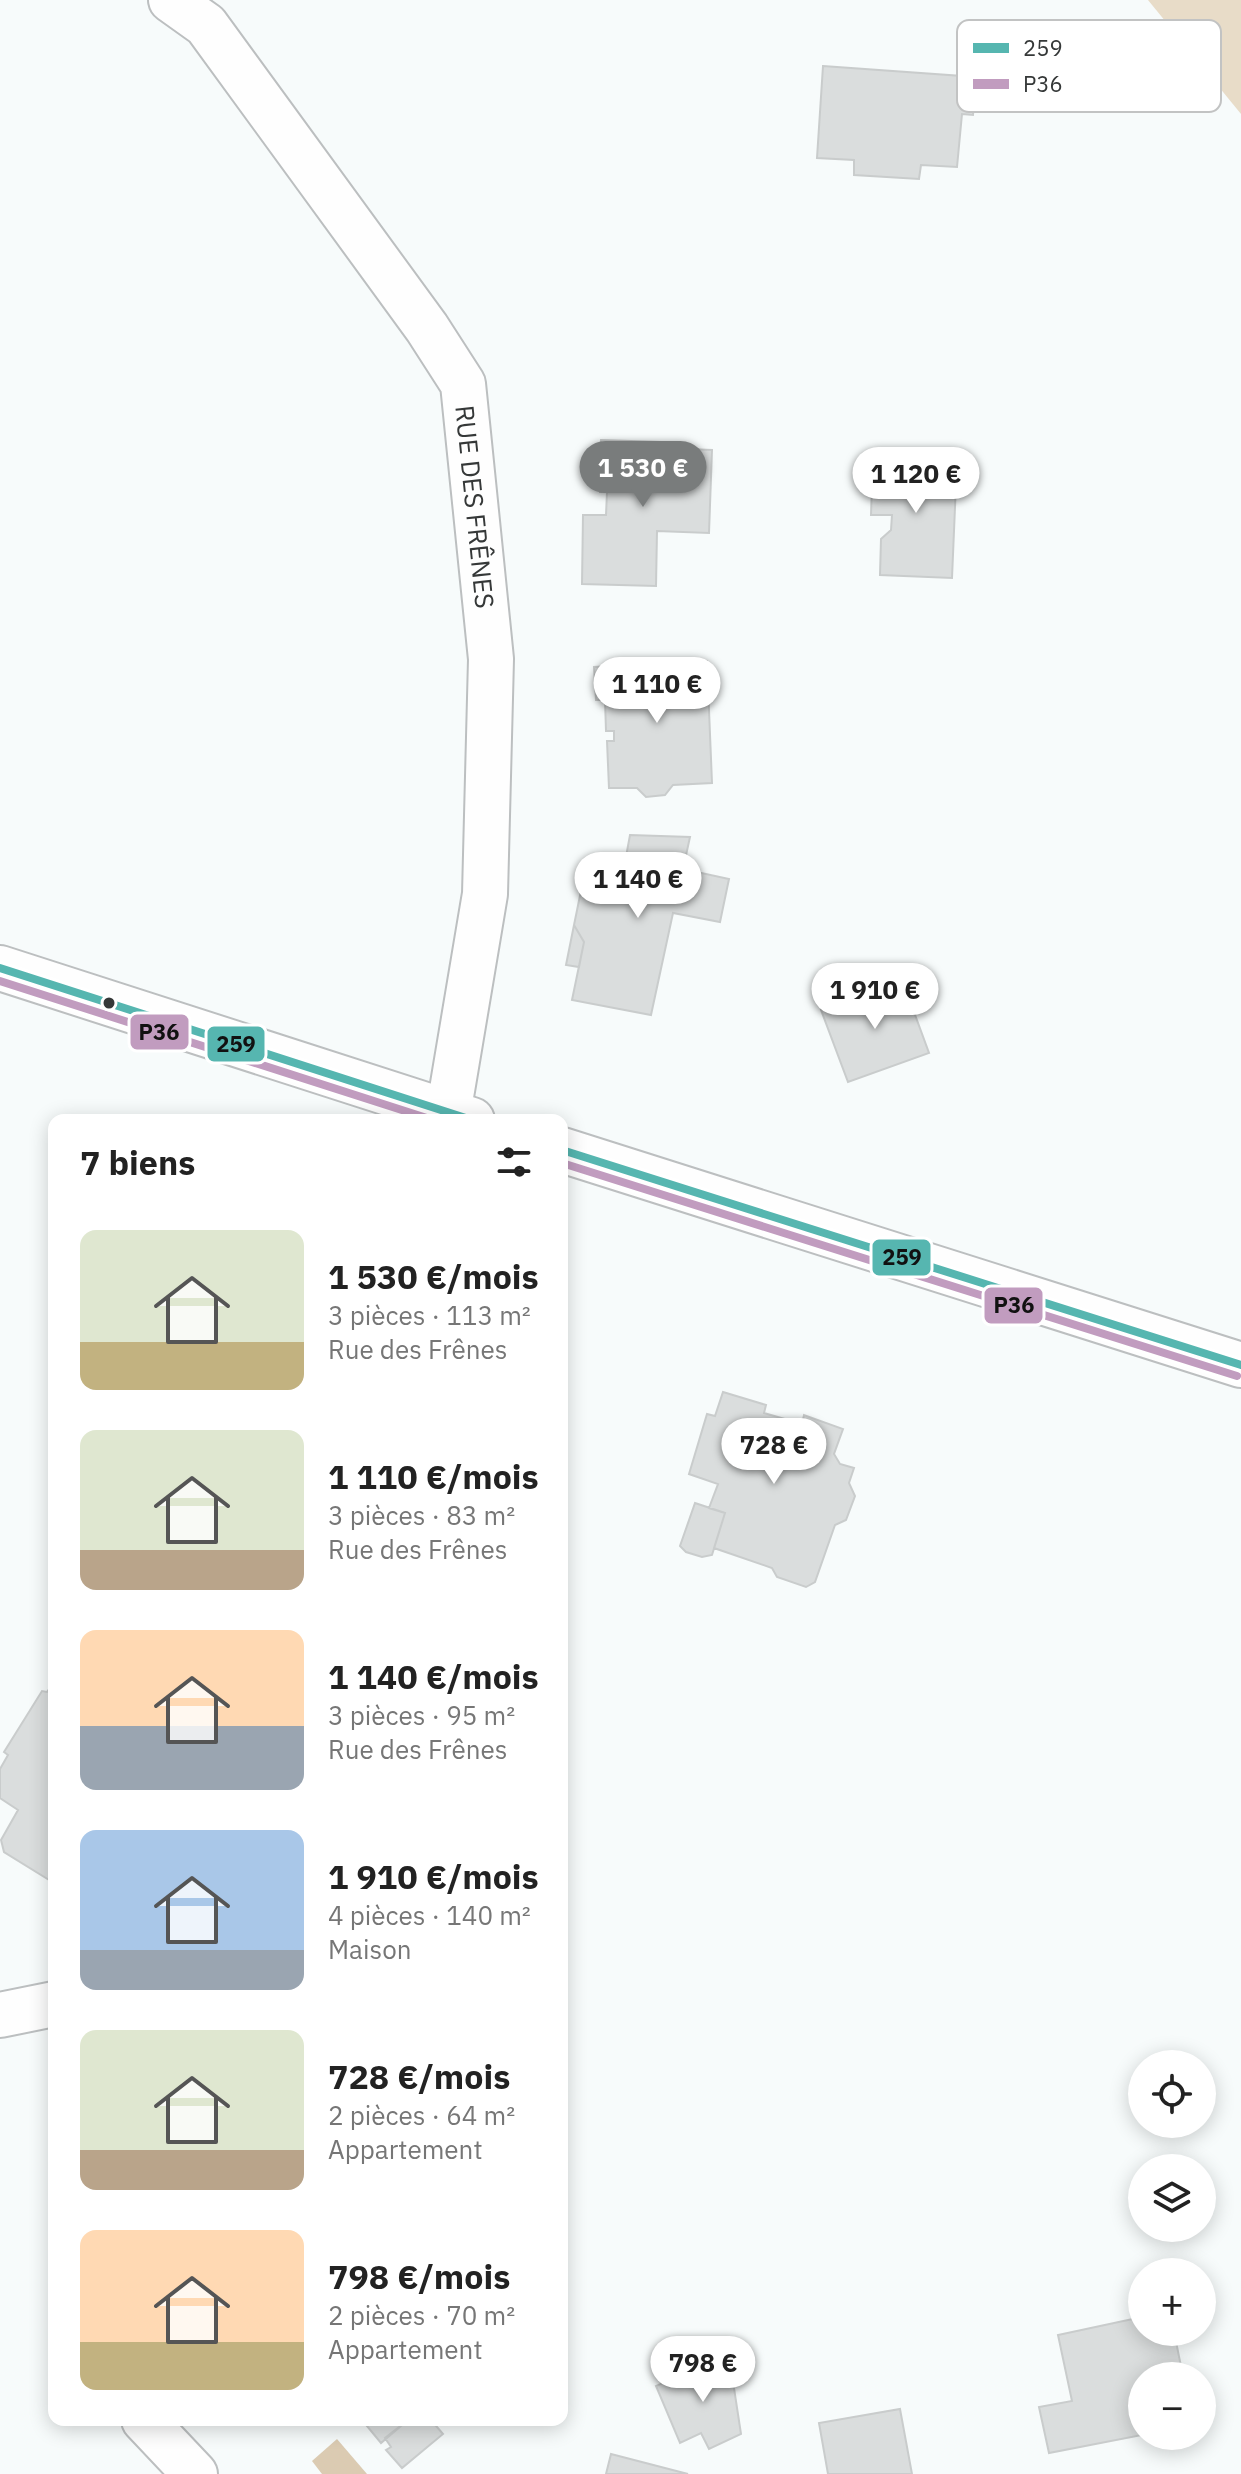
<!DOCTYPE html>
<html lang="fr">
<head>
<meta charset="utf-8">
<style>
  :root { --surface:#fff; --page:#f2f2f2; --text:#222; --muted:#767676; --accent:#797c7c }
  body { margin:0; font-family:"IBM Plex Sans",sans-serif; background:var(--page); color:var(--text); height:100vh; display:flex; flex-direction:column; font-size:30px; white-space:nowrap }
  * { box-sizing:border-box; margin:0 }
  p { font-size:26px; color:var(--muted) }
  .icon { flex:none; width:44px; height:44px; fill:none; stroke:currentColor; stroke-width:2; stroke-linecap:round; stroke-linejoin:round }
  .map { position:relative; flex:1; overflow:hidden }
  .drawer { position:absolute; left:48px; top:1114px; width:520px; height:1312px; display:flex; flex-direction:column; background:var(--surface); border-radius:16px; box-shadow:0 4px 20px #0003 }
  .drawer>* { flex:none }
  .controls { position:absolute; left:1128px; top:2050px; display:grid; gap:16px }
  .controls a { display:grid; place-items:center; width:88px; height:88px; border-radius:50%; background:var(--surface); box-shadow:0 4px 20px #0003; font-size:40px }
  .price { position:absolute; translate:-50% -68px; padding:0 18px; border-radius:28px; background:#fff; color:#222; font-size:26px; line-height:52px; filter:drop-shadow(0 2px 4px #0008) }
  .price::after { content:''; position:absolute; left:50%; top:48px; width:24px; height:18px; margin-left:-12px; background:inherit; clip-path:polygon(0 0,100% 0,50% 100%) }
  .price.on { background:var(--accent); color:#fff }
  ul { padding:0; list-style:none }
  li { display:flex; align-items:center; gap:24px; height:200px; padding:0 32px }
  li span { display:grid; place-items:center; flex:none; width:224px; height:160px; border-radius:16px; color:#555 }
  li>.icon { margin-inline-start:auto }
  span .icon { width:96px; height:96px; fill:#fffc; stroke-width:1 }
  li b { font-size:34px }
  h2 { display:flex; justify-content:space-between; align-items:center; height:96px; padding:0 32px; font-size:34px }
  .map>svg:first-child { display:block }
  .forest { fill:#e8dcc8 }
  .water { fill:#dbcbb2 }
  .building { fill:#dadddd; stroke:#c9cccc; stroke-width:2 }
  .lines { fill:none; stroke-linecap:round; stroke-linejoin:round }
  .street-casing { stroke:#bcbfc0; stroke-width:48 }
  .primary-casing { stroke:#bcbfc0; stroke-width:48 }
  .street { stroke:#fefefe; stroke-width:44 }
  .primary { stroke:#fefefe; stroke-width:44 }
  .bus-1-casing { stroke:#fff; stroke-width:14 }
  .bus-2-casing { stroke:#fff; stroke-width:14 }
  .bus-1 { stroke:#56b6b0; stroke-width:8 }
  .bus-2 { stroke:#c19cbf; stroke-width:8 }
  .bus-dot { fill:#353838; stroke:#fff; stroke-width:3 }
  .labels { text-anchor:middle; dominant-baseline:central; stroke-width:6; stroke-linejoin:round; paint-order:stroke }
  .street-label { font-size:26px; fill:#353838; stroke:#fff }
  .key { fill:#fff; stroke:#c2c3c3; stroke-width:2 }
  .key-label { font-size:22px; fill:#353838 }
  .line-badge { stroke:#fff; stroke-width:3 }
  .pale-badge-label { font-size:22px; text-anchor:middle; font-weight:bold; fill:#111 }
</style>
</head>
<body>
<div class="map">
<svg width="1241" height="2474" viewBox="0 0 1241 2474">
  <rect width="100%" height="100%" fill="#f7fbfb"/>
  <path class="forest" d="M1148,0h93v114z"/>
  <path class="water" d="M337,2439l30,35h-45l-10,-13z"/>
  <path class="building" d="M823,66l153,11 -3,38 -11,-1 -5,53 -36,-2 -2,14 -65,-4v-15l-37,-2z
    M601,440l59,2v6l52,2 -3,83 -52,-2 -1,55 -74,-2 1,-69h23l1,-23h-7z
    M873,456l84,4 -5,118 -72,-3 1,-36 10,-9 1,-15h-21z
    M707,661l5,122 -39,2 -8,10 -19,2 -9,-9h-28l-2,-47h7v-10h-8l-1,-31h-9l-2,-33z
    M630,835l60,2 -7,32 46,10 -9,43 -47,-9 -22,102 -79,-15 12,-58 -10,-17 12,-59 37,7z
    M574,925l10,17 -5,25 -13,-2z
    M903,982l26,71 -81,29 -27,-72 19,-6 -2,-8 10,-5 3,9z
    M723,1392l43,13 -2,8 38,11 2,-9 39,14 -9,25 6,10 14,4 -5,15 6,13 -9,24 -11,5 -20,57 -9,5 -29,-10 -5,-9 -58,-20 11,-35 -16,-5 9,-24 -29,-10 18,-60 8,2z
    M695,1503l30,10 -13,42 -10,2 -16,-5 -6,-6z
    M54,1682v201l-50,-31 -3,-12 17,-30 -18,-12v-29l8,-14 -4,-3 38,-61 5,1z
    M1142,2317v15h32l9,44h-41v59l-93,18 -10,-46 33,-6 -14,-66z
    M721,2358l13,30 7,46 -32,15 -8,-16 -21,10 -24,-57z
    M900,2409l12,65h-84l-9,-51z
    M362,2420h46l-27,23z
    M408,2420h23l12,14 -41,34 -16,-18 5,-3 -6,-9z
    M611,2454l77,20h-82z"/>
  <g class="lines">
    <defs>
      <g id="street">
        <path id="s1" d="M171,0l35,25 221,303 36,56 28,275 -6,235 -38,226"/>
        <path d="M0,2015l54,-11"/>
        <path d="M144,2420l51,54"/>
      </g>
      <path id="primary" d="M0,968l472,152
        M562,1150l679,215"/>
    </defs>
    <use href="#street" class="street-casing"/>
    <use href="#primary" class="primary-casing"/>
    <use href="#street" class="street"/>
    <use href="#primary" class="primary"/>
    <defs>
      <path id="bus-1" d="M0,968l472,152
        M562,1150l679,215"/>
      <path id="bus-2" d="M0,981l433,139
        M562,1163l675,213"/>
    </defs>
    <use href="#bus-1" class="bus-1-casing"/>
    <use href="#bus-2" class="bus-2-casing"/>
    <use href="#bus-1" class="bus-1"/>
    <use href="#bus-2" class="bus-2"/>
  </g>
  <circle class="bus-dot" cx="109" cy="1003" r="7"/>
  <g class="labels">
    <g class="street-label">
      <text stroke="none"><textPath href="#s1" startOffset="608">RUE DES FRÊNES</textPath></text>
    </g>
  </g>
  <rect x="957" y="20" width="264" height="92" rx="12" class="key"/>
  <rect x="973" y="43" width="36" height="10" fill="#56b6b0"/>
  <rect x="973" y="79" width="36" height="10" fill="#c19cbf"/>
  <g class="key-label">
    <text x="1023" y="56">259</text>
    <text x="1023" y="92">P36</text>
  </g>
  <g class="line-badge">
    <rect x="129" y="1013" width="61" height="38" rx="8" fill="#c19cbf"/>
    <rect x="206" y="1025" width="60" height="38" rx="8" fill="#56b6b0"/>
    <rect x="871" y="1238" width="61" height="39" rx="8" fill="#56b6b0"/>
    <rect x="983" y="1286" width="61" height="39" rx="8" fill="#c19cbf"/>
  </g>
  <g class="pale-badge-label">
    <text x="159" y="1040">P36</text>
    <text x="236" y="1052">259</text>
    <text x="902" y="1265">259</text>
    <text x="1014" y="1313">P36</text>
  </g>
</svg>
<div class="controls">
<a><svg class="icon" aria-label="locate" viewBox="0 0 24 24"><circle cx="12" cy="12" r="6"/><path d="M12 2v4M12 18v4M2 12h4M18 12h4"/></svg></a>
<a><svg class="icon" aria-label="layers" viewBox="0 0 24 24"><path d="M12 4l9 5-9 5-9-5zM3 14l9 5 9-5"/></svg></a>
<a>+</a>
<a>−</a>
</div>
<b class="price on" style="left:643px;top:509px">1 530 €</b>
<b class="price" style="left:916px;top:515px">1 120 €</b>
<b class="price" style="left:657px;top:725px">1 110 €</b>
<b class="price" style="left:638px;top:920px">1 140 €</b>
<b class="price" style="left:875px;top:1031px">1 910 €</b>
<b class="price" style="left:774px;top:1486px">728 €</b>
<b class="price" style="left:703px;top:2404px">798 €</b>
<section class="drawer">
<h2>7 biens<svg class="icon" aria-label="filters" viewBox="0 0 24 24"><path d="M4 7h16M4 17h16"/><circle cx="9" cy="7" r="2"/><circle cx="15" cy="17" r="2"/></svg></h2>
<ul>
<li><span style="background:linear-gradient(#dfe7d0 70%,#c2b280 0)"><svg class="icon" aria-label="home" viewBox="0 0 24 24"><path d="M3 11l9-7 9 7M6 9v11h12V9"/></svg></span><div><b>1 530 €/mois</b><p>3 pièces · 113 m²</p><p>Rue des Frênes</p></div></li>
<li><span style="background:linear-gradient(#dfe7d0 75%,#b9a48a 0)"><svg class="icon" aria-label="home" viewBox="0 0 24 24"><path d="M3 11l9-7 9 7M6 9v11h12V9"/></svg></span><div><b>1 110 €/mois</b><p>3 pièces · 83 m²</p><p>Rue des Frênes</p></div></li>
<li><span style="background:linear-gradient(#ffd9b3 60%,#9aa5b1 0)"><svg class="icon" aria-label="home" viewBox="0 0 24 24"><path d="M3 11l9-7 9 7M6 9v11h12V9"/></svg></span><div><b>1 140 €/mois</b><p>3 pièces · 95 m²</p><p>Rue des Frênes</p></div></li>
<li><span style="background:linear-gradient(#a9c7e8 75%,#9aa5b1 0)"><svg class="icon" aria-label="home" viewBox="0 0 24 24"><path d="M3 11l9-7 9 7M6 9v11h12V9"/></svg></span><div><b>1 910 €/mois</b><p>4 pièces · 140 m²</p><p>Maison</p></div></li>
<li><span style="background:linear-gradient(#dfe7d0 75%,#b9a48a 0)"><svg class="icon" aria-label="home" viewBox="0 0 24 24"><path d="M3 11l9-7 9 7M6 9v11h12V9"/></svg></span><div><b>728 €/mois</b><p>2 pièces · 64 m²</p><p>Appartement</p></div></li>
<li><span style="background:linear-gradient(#ffd9b3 70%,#c2b280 0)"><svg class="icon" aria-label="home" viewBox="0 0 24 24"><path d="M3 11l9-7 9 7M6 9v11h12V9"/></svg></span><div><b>798 €/mois</b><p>2 pièces · 70 m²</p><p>Appartement</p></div></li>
</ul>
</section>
</div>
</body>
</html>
